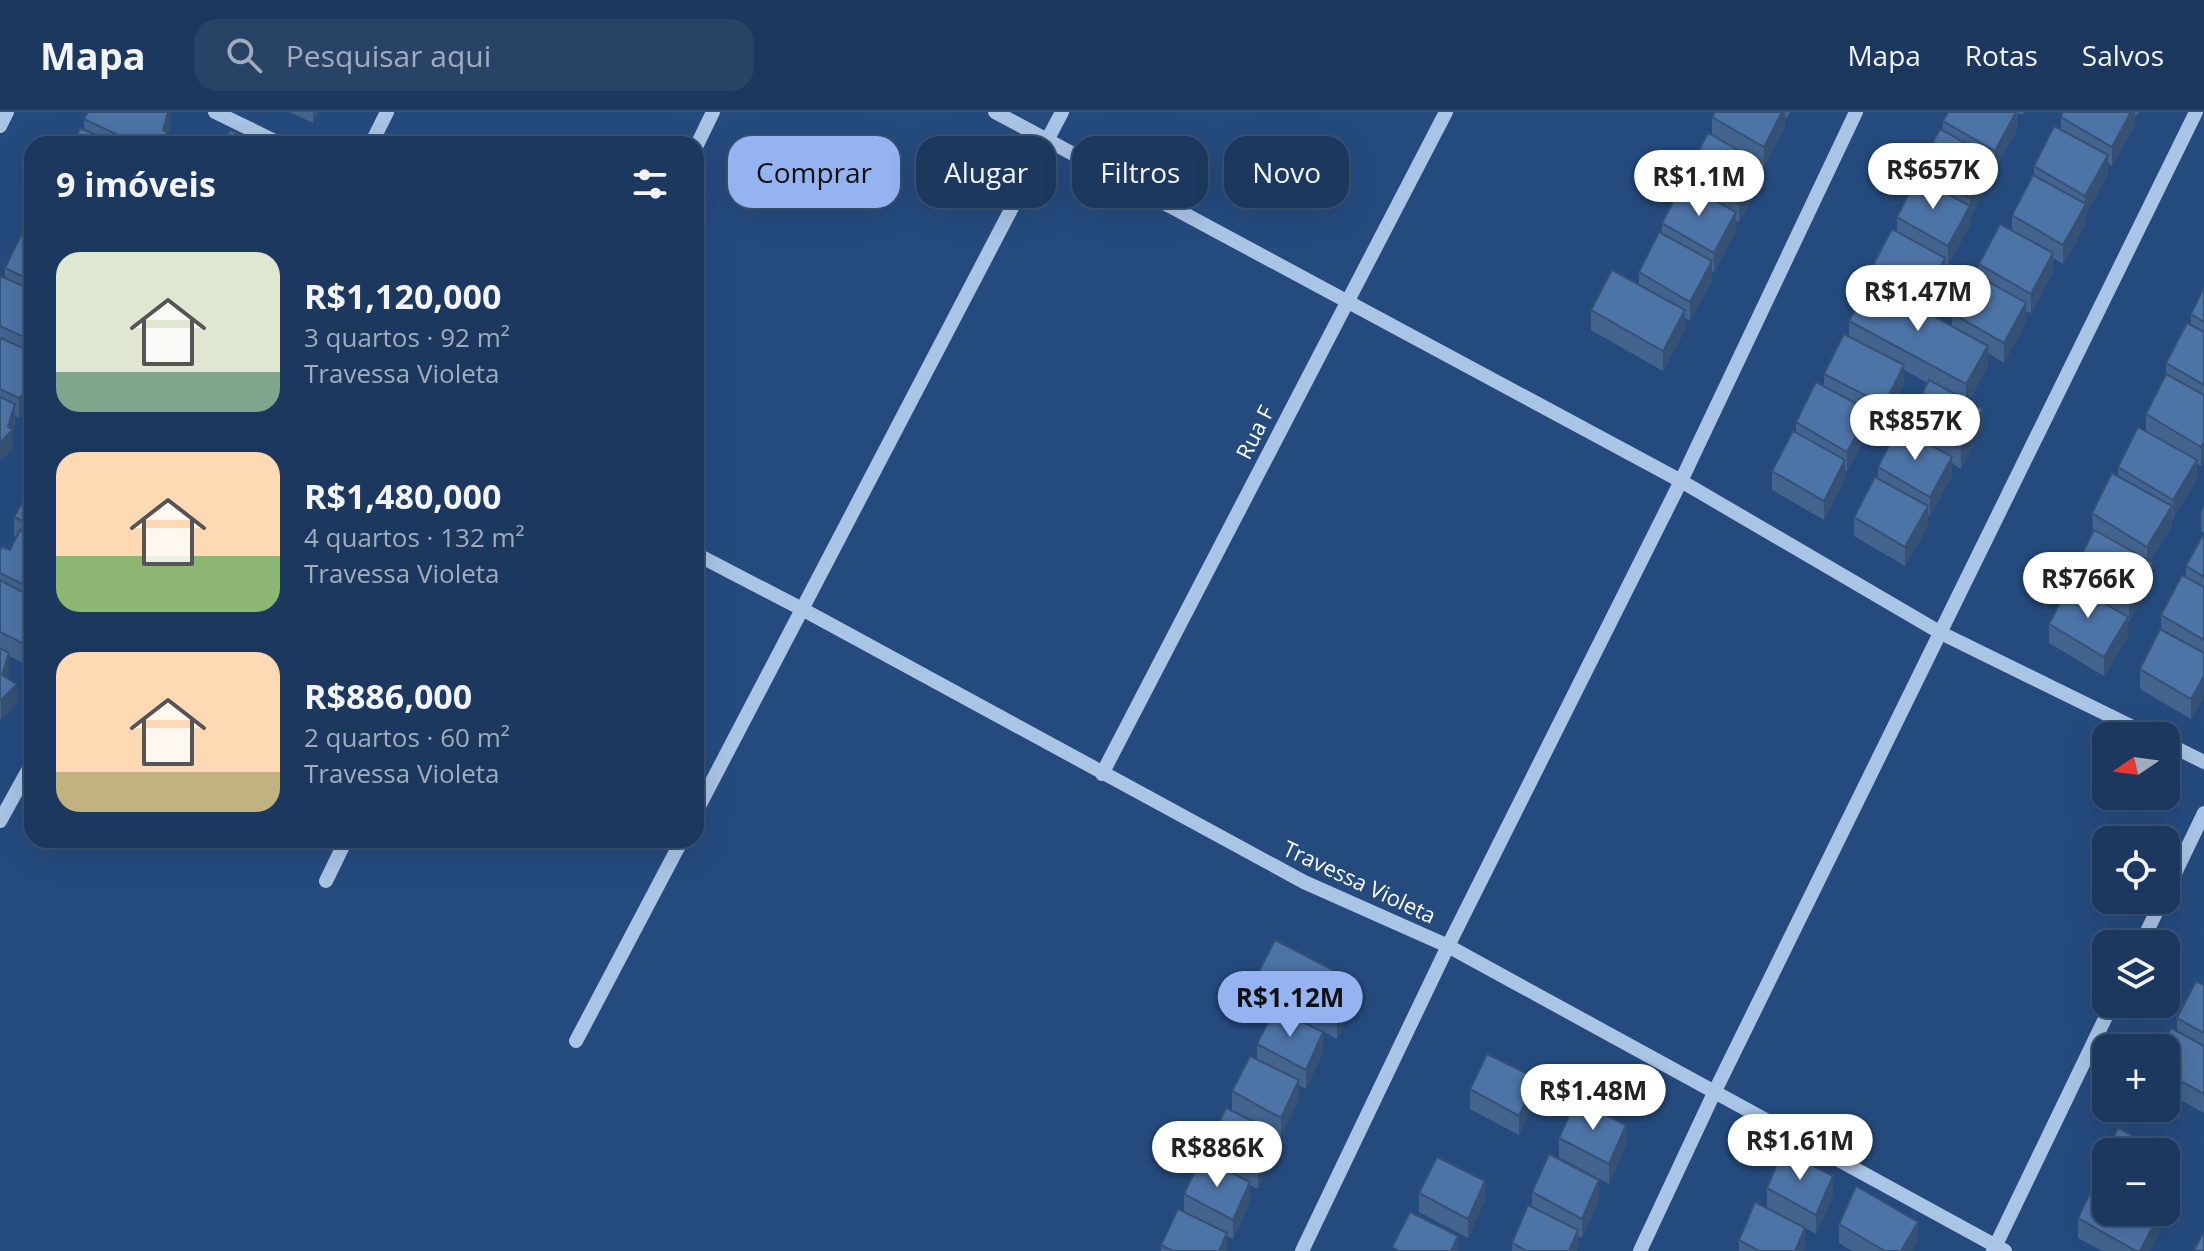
<!DOCTYPE html>
<html lang="pt">
<head>
<meta charset="utf-8">
<style>
  :root { --surface:#1c385e; --page:#294367; --text:#f1f3f6; --muted:#a0acbc; --line:#3a5273; --accent:#95b2f1 }
  body { margin:0; font-family:"Open Sans",sans-serif; background:var(--page); color:var(--text); height:100vh; display:flex; flex-direction:column; font-size:30px; white-space:nowrap }
  * { box-sizing:border-box; margin:0 }
  p { font-size:26px; color:var(--muted) }
  .icon { flex:none; width:44px; height:44px; fill:none; stroke:currentColor; stroke-width:2; stroke-linecap:round; stroke-linejoin:round }
  .map { position:relative; flex:1; overflow:hidden }
  .drawer { position:absolute; left:24px; top:24px; width:680px; height:712px; display:flex; flex-direction:column; background:var(--surface); border-radius:24px; box-shadow:0 8px 32px #0002,0 0 0 2px var(--line) }
  .drawer>* { flex:none }
  .guide { position:absolute; left:728px; top:24px; width:760px; height:72px; display:flex; gap:16px }
  .needle { width:52px; rotate:257deg }
  .tools { position:absolute; left:2092px; top:610px; display:grid; gap:16px }
  .tools a { display:grid; place-items:center; width:88px; height:88px; border-radius:16px; background:var(--surface); box-shadow:0 8px 32px #0002,0 0 0 2px var(--line); font-size:40px }
  .price { position:absolute; translate:-50% -68px; padding:0 18px; border-radius:28px; background:#fff; color:#222; font-size:26px; line-height:52px; filter:drop-shadow(0 2px 4px #0008) }
  .price::after { content:''; position:absolute; left:50%; top:48px; width:24px; height:18px; margin-left:-12px; background:inherit; clip-path:polygon(0 0,100% 0,50% 100%) }
  .price.selected { background:var(--accent); color:#111 }
  ul { padding:0; list-style:none }
  li { display:flex; align-items:center; gap:24px; height:200px; padding:0 32px }
  li span { display:grid; place-items:center; flex:none; width:224px; height:160px; border-radius:24px; color:#555 }
  li>.icon { margin-inline-start:auto }
  span .icon { width:96px; height:96px; fill:#fffc; stroke-width:1 }
  li b { font-size:34px }
  h2 { display:flex; justify-content:space-between; align-items:center; height:96px; padding:0 32px; font-size:34px }
  .pill { padding:0 28px; border-radius:24px; background:var(--surface); box-shadow:0 8px 32px #0002,0 0 0 2px var(--line); font-size:28px; line-height:72px }
  .pill.selected { background:var(--accent); color:#111 }
  header { display:flex; align-items:center; gap:48px; box-sizing:border-box; height:112px; padding:0 40px; background:var(--surface); border-bottom:2px solid var(--line) }
  header strong { font-size:38px }
  nav { display:flex; gap:44px; margin-inline-start:auto; font-size:28px }
  .search { width:560px; height:72px; background:var(--page); display:flex; align-items:center; gap:20px; box-sizing:border-box; padding:0 28px; border-radius:24px; color:var(--muted); font-size:30px }
  .map>svg:first-child { display:block }
  .lines { fill:none; stroke-linecap:round; stroke-linejoin:round }
  .minor { stroke:#aac4e5; stroke-width:14 }
  .wall { fill:#42648f }
  .shaded-wall { fill:#365174 }
  .building { fill:#4d74a6; stroke:#365174; stroke-width:2 }
  .labels { text-anchor:middle; dominant-baseline:central; stroke-width:6; stroke-linejoin:round; paint-order:stroke }
  .street-label { font-size:22px; fill:#fff; stroke:#254b7e }
</style>
</head>
<body>
<header>
<strong>Mapa</strong>
<div class="search"><svg class="icon" aria-label="search" viewBox="0 0 24 24"><circle cx="10" cy="10" r="6"/><path d="M15 15l6 6"/></svg>Pesquisar aqui</div>
<nav><a>Mapa</a><a>Rotas</a><a>Salvos</a></nav>
</header>
<div class="map">
<svg width="2204" height="1139" viewBox="0 0 2204 1139">
  <rect width="100%" height="100%" fill="#254b7e"/>
  <g class="lines">
    <path class="minor" d="M215,0l66,32
      M995,0l686,369 260,152 210,103
      M0,14l7,-14
      M371,32l16,-32
      M696,35l17,-35
      M696,442l106,55 502,273 144,64 557,305
      M2166,631l38,19
      M1102,662l344,-662
      M696,700l366,-700
      M0,709l32,-58
      M326,769l20,-41
      M2166,780l38,-79
      M2141,832l21,-44
      M576,929l106,-201
      M1302,1139l146,-305 233,-465 175,-369
      M1640,1139l74,-158 482,-981
      M1993,1139l119,-247"/>
  </g>
  <path class="wall" d="M170,0v14l-2,7v11h-95l11,-14v-11z
    M290,0h28l-5,11z
    M1715,0h75l-3,6 -2,-1v9l-21,41 -3,-2v17l-22,40 -3,-1v10l-22,41 -2,-1v9l-22,41 -5,-3v12l-22,41 -72,-41v-20l48,-25v-13l23,-39v-10l25,-38v-12l25,-37v-19z
    M1948,0h76l-2,3 -5,-2v17l-22,40 -3,-1v8l-22,41v7l-22,41 -3,-2v13l-19,35 26,15v-14l27,-36v-13l33,-33v-16l22,-39v-10l27,-37v-12l2,-5h76l-2,4 -2,-1v10l-23,41 -4,-3v11l-22,40v10l-23,40 -10,-6v14l-22,41 -5,-2v11l-22,41 -16,-10v13l-20,35 15,27 -22,41 -9,-6v13l-22,40 -2,-1v11l-23,40 -51,-30v-19l24,-38v-12l31,-34v-13l19,-37 -24,-13v14l-20,40 -14,-7v14l-23,40 -2,-1v9l-21,41 -52,-30v-19l24,-38v-11l28,-36v-12l25,-38v-15l22,-39v-13l26,-37v-15l22,-39v-10l24,-37v-10z
    M32,118v176l-13,12 -4,-3v8l-2,7v19l-13,12v-185l5,2v-10z
    M2204,175v174l-3,5 -4,-2v15l-24,40 -1,-1v8l-22,35 3,21 -25,40v14l-24,40 -55,-33v-19l25,-37v-17l19,-37 -1,-20 26,-37v-9l28,-36v-17l20,-39v-12l25,-38v-11z
    M32,387v168l-23,-11v16l-2,6 10,25 -16,16h-1v-169h10l7,-13 -3,-1v-19z
    M2204,394v190l-13,23 -51,-30v-20l21,-39v-15l25,-37v-12l18,-33 -3,-2v-19z
    M1256,865l100,24 -19,38 -81,-43z
    M2204,873v128l-38,-21v-44l11,-17v-13z
    M1257,932l66,8 -17,37 -7,-4v14l-18,38 -6,-4v18l-17,38 -8,-4v17l-17,37 -6,-3v15h-66v-6l23,-33v-18l25,-32v-19l23,-33v-19l25,-32z
    M1470,977l66,8 -17,38 -49,-26z
    M1559,1026l67,6 -17,40 -50,-27z
    M2106,1040v60h58l-3,6h-2v16l-9,17h-48l-24,-13v-20l21,-36v-17z
    M1767,1076l66,7 -17,39 -11,-6v19l-2,4h-64v-11l51,-20 -23,-13z
    M1532,1080l67,7 -17,39 -4,-2 -1,15h-65v-8l20,-36z
    M1419,1081l66,7 -17,38 -49,-26z
    M1839,1112l79,17 -6,10h-60l-13,-8z"/>
  <path class="shaded-wall" d="M168,0h2v14l-3,8 1,-1v11h-12l7,-14z
    M313,0h5l-5,11z
    M1782,0h3v14l-21,41v-20z
    M2016,0l1,18 -22,40v-19z
    M2131,0h4v13l-23,41v-19z
    M2108,43v19l-22,40v10l-23,40v-19l22,-39v-10z
    M1992,46v19l-22,41v-20z
    M1761,51v19l-22,40v-19z
    M1970,94v19l-22,41v-20z
    M1736,100v19l-22,41v-19z
    M2053,141v19l-22,41v-19z
    M1945,146v19l-22,41v-19z
    M1712,149v19l-22,41v-19z
    M2026,191v19l-22,41v-20z
    M1685,198v20l-22,41v-20z
    M1988,234v20l-22,37v-19z
    M1904,253v19l-20,40v-19z
    M32,274v20l-13,12v-20z
    M15,292l-2,45 -13,12v-19l8,-15z
    M1983,297v19l-22,41v-20z
    M1870,299v20l-23,40v-19z
    M2204,330v19l-3,5v-19z
    M1952,345v19l-22,40v-19z
    M1845,348v19l-21,41v-19z
    M2197,348v19l-24,40v-19z
    M1928,394v20l-23,40v-19z
    M2172,394v20l-25,40v-19z
    M2153,451v19l-24,40v-19z
    M2128,505v19l-24,40v-19z
    M9,541v19l-7,23v-20z
    M2204,564v20l-13,23v-20z
    M17,572v19l-16,16v-19z
    M1356,870v19l-19,38v-19z
    M1323,920v20l-17,37v-19z
    M1536,966v19l-17,38v-19z
    M1299,968v19l-18,38v-19z
    M1626,1013v19l-17,40v-20z
    M1275,1020v19l-17,38v-20z
    M2181,1049v19l-15,28v-19z
    M1833,1064v19l-17,39v-19z
    M1599,1068v19l-17,39v-19z
    M1485,1069v19l-17,38v-19z
    M1250,1070v20l-17,37v-19z
    M2159,1103v19l-9,17h-10z
    M1918,1110v19l-6,10h-11z
    M1805,1116v19l-2,4h-8z
    M1578,1118l-1,21h-8z
    M1227,1121v18h-8z
    M1458,1124v15h-7z"/>
  <path class="building" d="M88,0h80l-5,18 5,3 -12,11h-19l-53,-25z
    M1715,0h67l-18,35 -52,-30z
    M1948,0h68l-21,39 -52,-30z
    M2063,0h68l-19,35 -51,-30z
    M2054,14l54,29 -23,41 -51,-30z
    M80,16l37,16h-44z
    M1940,17l52,29 -22,40 -51,-30z
    M230,18l27,14h-34z
    M1708,21l53,30 -22,40 -52,-30z
    M2033,63l53,29 -23,41 -51,-30z
    M1917,65l53,29 -22,40 -51,-29z
    M1683,71l53,29 -22,41 -52,-30z
    M2000,112l53,29 -22,41 -52,-30z
    M25,115l7,3v51l-27,-13z
    M1892,117l53,29 -22,41 -52,-30z
    M1659,120l53,29 -22,41 -51,-30z
    M1612,158l73,40 -22,41 -72,-41z
    M1973,161l53,30 -22,40 -52,-30z
    M0,164l32,14v51l-32,-15z
    M1870,169l118,65 -22,38 -117,-63z
    M2204,175v35l-13,-8z
    M2187,211l17,9v53l-38,-22z
    M1844,222l60,31 -20,40 -60,-31z
    M0,226l32,14v34l-13,12 -19,-9z
    M2166,262l38,21v47l-3,5 -55,-33z
    M1929,268l54,29 -22,40 -52,-29z
    M1816,270l54,29 -23,41 -51,-30z
    M0,285l15,7 -7,23 5,3 -13,12z
    M1898,315l54,30 -22,40 -52,-30z
    M2138,315l59,33 -24,40 -55,-33z
    M1793,319l52,29 -21,41 -52,-30z
    M2112,361l60,33 -25,41 -55,-34z
    M1875,365l53,29 -23,41 -51,-30z
    M26,384l6,3v26l-18,-8z
    M20,418l12,6v53l-32,-16v-23l2,-3 8,3z
    M2094,418l59,33 -24,40 -55,-33z
    M2204,421v44l-18,-11z
    M2182,463l22,12v53l-43,-25z
    M0,468l32,17v51l-32,-16z
    M2070,472l58,33 -24,40 -55,-33z
    M2160,517l44,24v23l-13,23 -51,-30z
    M0,536l9,5 -7,22 15,9 -16,16 -1,-1z
    M1275,828l81,42 -19,38 -81,-43z
    M2196,869l8,4v48l-27,-15z
    M1275,896l48,24 -17,38 -49,-26z
    M2171,916l33,18v48l-38,-21v-25h-6z
    M1487,942l49,24 -17,38 -49,-27z
    M1250,944l49,24 -18,38 -49,-27z
    M1576,988l50,25 -17,39 -50,-26z
    M1226,996l49,24 -17,37 -49,-26z
    M2118,1016l46,24h-58v16l-7,-3z
    M1783,1038l50,26 -17,39 -49,-27z
    M2166,1041l15,8 -15,28z
    M1549,1042l50,26 -17,39 -50,-27z
    M1437,1045l48,24 -17,38 -49,-26z
    M1201,1046l49,24 -17,38 -49,-26z
    M2096,1069l10,5v26h48l5,3 -19,36h-4l-58,-33z
    M1856,1074l62,36 -17,29h-16l-46,-27z
    M1755,1090l50,26 -10,23h-36l-20,-11z
    M1528,1093l50,25 -9,21h-42l-15,-8z
    M1178,1097l49,24 -8,18h-46l-12,-6z
    M1410,1100l48,24 -7,15h-52l-7,-4z
    M2202,1123l2,1v15h-10z"/>
  <g class="labels">
    <g class="street-label">
      <text transform="translate(1254 320) rotate(-63)">Rua F</text>
      <text transform="translate(1360 769) rotate(25)">Travessa Violeta</text>
    </g>
  </g>
</svg>
<div class="tools">
<a><svg class="needle" viewBox="-14 -14 28 28"><path d="M0-13l5 13h-10z" fill="#e53935"/><path d="M0 13l5-13h-10z" fill="#a0acbc"/></svg></a>
<a><svg class="icon" aria-label="locate" viewBox="0 0 24 24"><circle cx="12" cy="12" r="6"/><path d="M12 2v4M12 18v4M2 12h4M18 12h4"/></svg></a>
<a><svg class="icon" aria-label="layers" viewBox="0 0 24 24"><path d="M12 4l9 5-9 5-9-5zM3 14l9 5 9-5"/></svg></a>
<a>+</a>
<a>−</a>
</div>
<b class="price" style="left:1933px;top:99px">R$657K</b>
<b class="price" style="left:1699px;top:106px">R$1.1M</b>
<b class="price" style="left:1918px;top:221px">R$1.47M</b>
<b class="price" style="left:1915px;top:350px">R$857K</b>
<b class="price" style="left:2088px;top:508px">R$766K</b>
<b class="price selected" style="left:1290px;top:927px">R$1.12M</b>
<b class="price" style="left:1593px;top:1020px">R$1.48M</b>
<b class="price" style="left:1800px;top:1070px">R$1.61M</b>
<b class="price" style="left:1217px;top:1077px">R$886K</b>
<div class="guide">
<a class="pill selected">Comprar</a>
<a class="pill">Alugar</a>
<a class="pill">Filtros</a>
<a class="pill">Novo</a>
</div>
<section class="drawer">
<h2>9 imóveis<svg class="icon" aria-label="filters" viewBox="0 0 24 24"><path d="M4 7h16M4 17h16"/><circle cx="9" cy="7" r="2"/><circle cx="15" cy="17" r="2"/></svg></h2>
<ul>
<li><span style="background:linear-gradient(#dfe7d0 75%,#7fa58c 0)"><svg class="icon" aria-label="home" viewBox="0 0 24 24"><path d="M3 11l9-7 9 7M6 9v11h12V9"/></svg></span><div><b>R$1,120,000</b><p>3 quartos · 92 m²</p><p>Travessa Violeta</p></div></li>
<li><span style="background:linear-gradient(#ffd9b3 65%,#8fb573 0)"><svg class="icon" aria-label="home" viewBox="0 0 24 24"><path d="M3 11l9-7 9 7M6 9v11h12V9"/></svg></span><div><b>R$1,480,000</b><p>4 quartos · 132 m²</p><p>Travessa Violeta</p></div></li>
<li><span style="background:linear-gradient(#ffd9b3 75%,#c2b280 0)"><svg class="icon" aria-label="home" viewBox="0 0 24 24"><path d="M3 11l9-7 9 7M6 9v11h12V9"/></svg></span><div><b>R$886,000</b><p>2 quartos · 60 m²</p><p>Travessa Violeta</p></div></li>
</ul>
</section>
</div>
</body>
</html>
